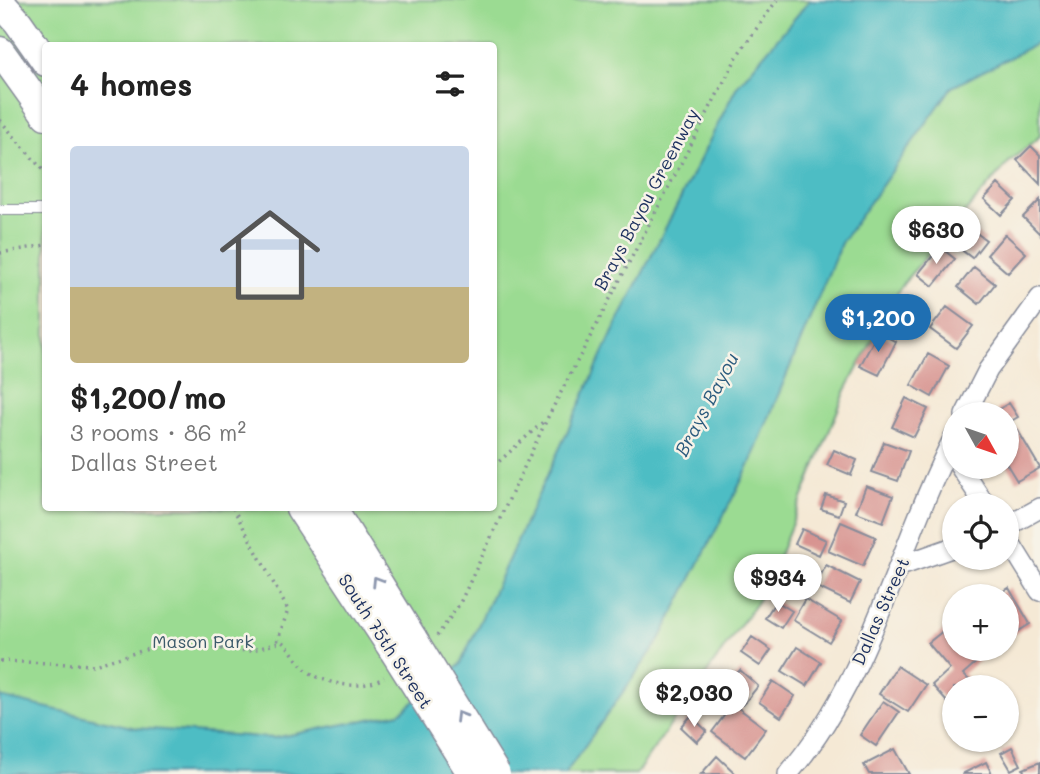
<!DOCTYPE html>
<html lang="en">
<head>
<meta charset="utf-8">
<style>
  :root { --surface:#fff; --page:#f6f6f6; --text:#222; --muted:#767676; --line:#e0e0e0; --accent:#1f6fb2 }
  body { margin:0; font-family:Mali,sans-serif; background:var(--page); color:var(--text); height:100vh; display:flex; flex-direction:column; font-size:26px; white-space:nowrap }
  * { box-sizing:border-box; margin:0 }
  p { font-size:23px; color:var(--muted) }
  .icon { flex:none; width:38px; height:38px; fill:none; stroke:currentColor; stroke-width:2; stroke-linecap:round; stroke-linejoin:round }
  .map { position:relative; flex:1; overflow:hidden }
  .details { position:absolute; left:42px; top:42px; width:455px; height:469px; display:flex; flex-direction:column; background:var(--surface); border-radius:7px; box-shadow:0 2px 5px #0004 }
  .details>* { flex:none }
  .needle { width:46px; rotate:130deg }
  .buttons { position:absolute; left:942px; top:402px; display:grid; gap:14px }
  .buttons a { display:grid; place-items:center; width:77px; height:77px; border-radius:50%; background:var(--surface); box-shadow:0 2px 5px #0004; font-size:35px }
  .price { position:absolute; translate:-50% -60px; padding:0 16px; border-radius:24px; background:#fff; color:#222; font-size:23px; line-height:46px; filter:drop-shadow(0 2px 4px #0008) }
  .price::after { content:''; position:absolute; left:50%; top:42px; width:21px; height:16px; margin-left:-10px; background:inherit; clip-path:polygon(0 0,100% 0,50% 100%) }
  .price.current { background:var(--accent); color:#fff }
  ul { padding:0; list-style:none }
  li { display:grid; align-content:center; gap:14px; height:371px; padding:0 28px }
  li+li { border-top:2px solid var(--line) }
  li span { display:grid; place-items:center; height:217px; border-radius:7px; color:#555 }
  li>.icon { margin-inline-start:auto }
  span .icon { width:126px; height:126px; fill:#fffc; stroke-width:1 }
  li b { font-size:30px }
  h2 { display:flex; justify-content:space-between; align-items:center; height:84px; padding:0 28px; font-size:30px }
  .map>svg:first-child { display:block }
  .green { fill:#9bdb92; stroke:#5b8578; stroke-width:2; fill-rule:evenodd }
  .water { fill:#4ebdc4; stroke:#347691; stroke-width:2 }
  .building { fill:#d89491 }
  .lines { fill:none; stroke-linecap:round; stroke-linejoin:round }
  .lane-casing { stroke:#888c9a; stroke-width:12 }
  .street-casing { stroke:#888c9a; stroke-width:22 }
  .secondary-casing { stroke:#888c9a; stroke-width:31 }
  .path { stroke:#888c9a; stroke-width:3.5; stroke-dasharray:2 5; stroke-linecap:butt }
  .lane { stroke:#fff; stroke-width:10 }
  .street { stroke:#fff; stroke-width:19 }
  .secondary { stroke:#fff; stroke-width:28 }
  .secondary-bridge-casing { stroke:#888c9a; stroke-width:31; stroke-linecap:butt }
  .secondary-bridge { stroke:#fff; stroke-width:28 }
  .oneway { stroke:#8d97ae }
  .labels { text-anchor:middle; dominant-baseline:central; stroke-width:5; stroke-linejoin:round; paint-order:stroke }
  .street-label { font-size:18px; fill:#1b2f5e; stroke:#f7f3e8 }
  .park-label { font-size:18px; fill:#3b5a6b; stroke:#f7f3e8 }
  .water-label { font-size:19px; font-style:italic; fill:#2a5a7d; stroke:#f7f3e8 }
</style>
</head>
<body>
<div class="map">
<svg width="1040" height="774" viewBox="0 0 1040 774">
  <rect width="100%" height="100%" fill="#f7f3e8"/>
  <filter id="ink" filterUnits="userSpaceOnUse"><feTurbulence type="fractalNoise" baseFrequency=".0143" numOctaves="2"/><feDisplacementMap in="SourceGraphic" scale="14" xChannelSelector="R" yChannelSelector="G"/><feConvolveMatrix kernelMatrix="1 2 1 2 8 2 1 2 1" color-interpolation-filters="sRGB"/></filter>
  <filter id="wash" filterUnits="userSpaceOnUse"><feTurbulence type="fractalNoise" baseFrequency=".00686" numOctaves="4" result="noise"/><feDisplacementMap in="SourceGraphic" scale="28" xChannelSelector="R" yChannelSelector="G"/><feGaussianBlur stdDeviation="1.57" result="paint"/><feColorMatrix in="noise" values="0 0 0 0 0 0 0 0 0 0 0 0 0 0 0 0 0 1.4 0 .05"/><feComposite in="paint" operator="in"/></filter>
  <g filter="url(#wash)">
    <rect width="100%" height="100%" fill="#f5e9d5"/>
    <path class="green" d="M0,0h1040v136l-30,25 -107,122 -57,107 -81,200 -129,184h-636zM46,46h448v462h-448z"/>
    <path class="water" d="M810,0h230v42l-88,45 -111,156 -92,223 -90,175 -94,133h-565v-77l136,31 138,10 126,-25 60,-48 154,-335 123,-244z"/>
    <g id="blocks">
      <path class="building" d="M1031,146l9,9v29l-23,-24z
        M998,184l17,16 -14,15 -17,-16z
        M1040,200v34l-17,-17z
        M964,224l22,16 -14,18 -22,-17z
        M1005,234l21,19 -18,20 -21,-18z
        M940,247l15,12 -22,27 -15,-12z
        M974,267l21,17 -16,20 -21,-17z
        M947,307l26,19 -17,22 -26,-19z
        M878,332l18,10 -17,33 -19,-9z
        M928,354l21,12 -17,31 -21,-12z
        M906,398l22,11 -14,28 -22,-10z
        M1009,403l9,14 -12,7v-9h-6l-3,-5z
        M1017,429l23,39 -23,13 -11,-18v-27z
        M884,442l25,9 -11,30 -26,-9z
        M834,450l23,10 -6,15 -24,-10z
        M866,486l27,10 -10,26 -27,-10z
        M826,495l18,6 -5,14 -18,-6z
        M841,522l35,15 -13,29 -35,-15z
        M802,529l24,11 -7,15 -24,-11z
        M826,565l34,17 -10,21 -35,-17z
        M1009,588l21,36 -24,15v-42h-12z
        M805,599l37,22 -13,21 -36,-22z
        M776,601l16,10 -11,17 -16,-10z
        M954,622v27l35,2 -26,23 7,7 -8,7h-8v8l-7,6 -15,-17 18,-16 -22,-26z
        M752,637l19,13 -11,16 -19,-13z
        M797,647l24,15 -14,24 -25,-15z
        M897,666l29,19 -18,27 -29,-18z
        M740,670l18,16 -15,19 -19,-16z
        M773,681l22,15 -14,21 -22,-15z
        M883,701l16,11 -23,34 -16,-11z
        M733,704l33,25 -21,28 -33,-25z
        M691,716l16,15 -10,11 -16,-15z
        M1012,747l9,18 -10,5 -10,-17z
        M895,749l14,25h-40l-5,-9z
        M717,756l19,18h-35z
        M986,762l6,12h-30z
        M1040,762v12h-15l-2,-5z"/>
    </g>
  </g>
  <g filter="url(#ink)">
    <use href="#blocks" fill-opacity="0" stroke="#888c9a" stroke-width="2"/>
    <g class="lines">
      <defs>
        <path id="lane" d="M0,210h46"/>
        <path id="street" d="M965,415l23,-45 52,-72
          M960,467l26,39
          M1006,527l34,-19
          M1006,536l34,55
          M900,566l54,-19
          M788,774c83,-96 109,-226 166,-337"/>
        <path id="secondary" d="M0,2l18,20 28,40
          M0,51l46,64
          M300,508l94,143
          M332,508l81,131"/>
      </defs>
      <use href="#lane" class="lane-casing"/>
      <use href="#street" class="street-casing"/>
      <use href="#secondary" class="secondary-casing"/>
      <path class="path" d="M0,120l46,54
        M0,253l46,-8
        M494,466l50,-45
        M233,508l55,102 -11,32
        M437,636l22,-31 89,-188 160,-305 31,-59 38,-53
        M0,661l94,4 71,-21 84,7 33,-9c9,6 13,17 21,25 18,18 60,25 81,10"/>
      <use href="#lane" class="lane"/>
      <use href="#street" class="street"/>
      <use href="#secondary" class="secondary"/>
      <defs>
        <path id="secondary-bridge" d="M413,639l83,135
          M394,651l78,123"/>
      </defs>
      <use href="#secondary-bridge" class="secondary-bridge-casing"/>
      <use href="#secondary-bridge" class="secondary-bridge"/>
    </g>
    <defs><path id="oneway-chevron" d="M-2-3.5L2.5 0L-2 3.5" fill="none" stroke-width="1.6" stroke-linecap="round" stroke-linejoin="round" transform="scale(1.75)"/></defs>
    <g class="oneway">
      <use href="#oneway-chevron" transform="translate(377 581) rotate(-122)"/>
      <use href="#oneway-chevron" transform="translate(460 716) rotate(-121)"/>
    </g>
  </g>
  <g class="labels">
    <g class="street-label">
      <text transform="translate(646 199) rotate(-62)">Brays Bayou Greenway</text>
      <text transform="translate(880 611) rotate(-66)">Dallas Street</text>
      <text transform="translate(386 641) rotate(57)">South 75th Street</text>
    </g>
    <g class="park-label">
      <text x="203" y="641">Mason Park</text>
    </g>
    <g class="water-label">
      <text transform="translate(706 404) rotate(-62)">Brays Bayou</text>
    </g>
  </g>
</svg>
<div class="buttons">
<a><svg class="needle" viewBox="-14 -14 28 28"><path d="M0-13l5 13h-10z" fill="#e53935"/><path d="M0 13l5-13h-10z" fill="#767676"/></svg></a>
<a><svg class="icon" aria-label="locate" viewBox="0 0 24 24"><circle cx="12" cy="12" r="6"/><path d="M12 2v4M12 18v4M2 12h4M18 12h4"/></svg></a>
<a>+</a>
<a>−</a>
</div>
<b class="price" style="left:936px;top:266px">$630</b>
<b class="price current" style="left:878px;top:354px">$1,200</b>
<b class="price" style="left:778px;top:614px">$934</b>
<b class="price" style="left:694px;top:729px">$2,030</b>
<section class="details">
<h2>4 homes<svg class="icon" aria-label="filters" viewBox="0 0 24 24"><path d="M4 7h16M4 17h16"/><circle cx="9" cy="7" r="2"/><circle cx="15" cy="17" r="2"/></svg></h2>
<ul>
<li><span style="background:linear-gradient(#c9d6e8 65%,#c2b280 0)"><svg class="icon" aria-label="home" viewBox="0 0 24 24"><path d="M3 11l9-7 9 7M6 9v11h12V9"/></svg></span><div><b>$1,200/mo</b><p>3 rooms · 86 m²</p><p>Dallas Street</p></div></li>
</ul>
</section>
</div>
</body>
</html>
